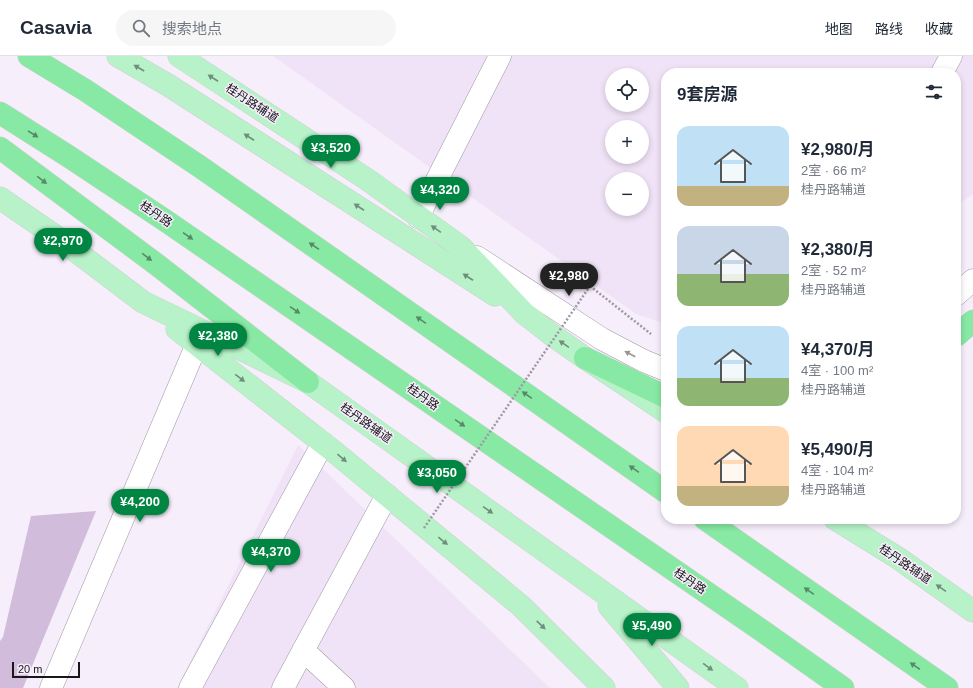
<!DOCTYPE html>
<html lang="zh">
<head>
<meta charset="utf-8">
<style>
  :root { --surface:#fff; --page:#f6f6f7; --text:#1f2937; --muted:#747a83; --line:#e0e1e3; --accent:#008642 }
  body { margin:0; font-family:Arial,"Noto Sans SC",sans-serif; background:var(--page); color:var(--text); height:100vh; display:flex; flex-direction:column; font-size:15px; white-space:nowrap }
  * { box-sizing:border-box; margin:0 }
  p { font-size:13px; color:var(--muted) }
  .icon { flex:none; width:22px; height:22px; fill:none; stroke:currentColor; stroke-width:2; stroke-linecap:round; stroke-linejoin:round }
  .map { position:relative; flex:1; overflow:hidden }
  .sheet { position:absolute; left:661px; top:12px; width:300px; height:456px; display:flex; flex-direction:column; background:var(--surface); border-radius:16px; box-shadow:0 2px 6px #0003 }
  .sheet>* { flex:none }
  .buttons { position:absolute; left:605px; top:12px; display:grid; gap:8px }
  .buttons a { display:grid; place-items:center; width:44px; height:44px; border-radius:50%; background:var(--surface); box-shadow:0 2px 6px #0003; font-size:20px }
  .scale { position:absolute; left:12px; bottom:10px; width:68px; box-sizing:border-box; padding-left:4px; border:2px solid #19161b; border-top:0; font-size:11px; line-height:14px; white-space:nowrap; color:#19161b; -webkit-text-stroke:3px #f6eefb; paint-order:stroke }
  .price { position:absolute; translate:-50% -34px; padding:0 9px; border-radius:14px; background:var(--accent); color:#fff; font-size:13px; line-height:26px; filter:drop-shadow(0 1px 2px #0008) }
  .price::after { content:''; position:absolute; left:50%; top:24px; width:12px; height:9px; margin-left:-6px; background:inherit; clip-path:polygon(0 0,100% 0,50% 100%) }
  .price.active { background:#222; color:#fff }
  ul { padding:0; list-style:none }
  li { display:flex; align-items:center; gap:12px; height:100px; padding:0 16px }
  li span { display:grid; place-items:center; flex:none; width:112px; height:80px; border-radius:12px; color:#555 }
  li>.icon { margin-inline-start:auto }
  span .icon { width:48px; height:48px; fill:#fffc; stroke-width:1 }
  li b { font-size:17px }
  h2 { display:flex; justify-content:space-between; align-items:center; height:48px; padding:0 16px; font-size:17px }
  header { display:flex; align-items:center; gap:24px; box-sizing:border-box; height:56px; padding:0 20px; background:var(--surface); border-bottom:1px solid var(--line) }
  header strong { font-size:19px }
  nav { display:flex; gap:22px; margin-inline-start:auto; font-size:14px }
  .search { width:280px; height:36px; background:var(--page); display:flex; align-items:center; gap:10px; box-sizing:border-box; padding:0 14px; border-radius:22px; color:var(--muted); font-size:15px }
  .map>svg:first-child { display:block }
  .built { fill:#f1e3f7; fill-rule:evenodd }
  .water { fill:#d1bcdb }
  .lines { fill:none; stroke-linecap:round; stroke-linejoin:round }
  .minor-casing { stroke:#a098a4; stroke-width:23 }
  .major-casing { stroke:#d1d0d1; stroke-width:23 }
  .highway-casing { stroke:#d1d0d1; stroke-width:23 }
  .path { stroke:#9e98a2; stroke-width:2.5; stroke-dasharray:2 2; stroke-linecap:butt }
  .minor { stroke:#fff; stroke-width:22 }
  .major { stroke:#b7f2c8; stroke-width:22 }
  .highway { stroke:#87e9a3; stroke-width:22 }
  .path-bridge { stroke:#9e98a2; stroke-width:2.5; stroke-dasharray:2 2; stroke-linecap:butt }
  .oneway { fill:#708f7a }
  .oneway2 { fill:#568a66 }
  .oneway3 { fill:#989698 }
  .labels { text-anchor:middle; dominant-baseline:central; stroke-width:3; stroke-linejoin:round; paint-order:stroke }
  .street-label { font-size:12px; fill:#19161b; stroke:#f6eefb }
</style>
</head>
<body>
<header>
<strong>Casavia</strong>
<div class="search"><svg class="icon" aria-label="search" viewBox="0 0 24 24"><circle cx="10" cy="10" r="6"/><path d="M15 15l6 6"/></svg>搜索地点</div>
<nav><a>地图</a><a>路线</a><a>收藏</a></nav>
</header>
<div class="map">
<svg width="973" height="632" viewBox="0 0 973 632">
  <rect width="100%" height="100%" fill="#f6eefb"/>
  <path class="built" d="M273,0h700v138l-17,12v-133h-290v251l-30,-10zM612,19h30v30h-30zM612,71h30v30h-30zM612,123h30v30h-30z
    M298,389l252,243h-373z"/>
  <path class="water" d="M96,455l-73,177h-23v-47l3,-4 28,-121z"/>
  <g class="lines">
    <defs>
      <path id="minor" d="M942,17l9,-17
        M418,161l82,-161
        M477,201l125,82 42,22 22,9
        M956,239l17,-15
        M303,594l41,38
        M51,632l146,-344
        M190,632l133,-245
        M283,632l104,-193"/>
      <path id="major" d="M118,0l50,29 327,210
        M179,0l189,124 93,67 64,67 27,21 33,23 81,54
        M0,142l61,42 82,62 165,80 429,306
        M177,273l160,125 183,151 84,83
        M835,463l63,39 75,53
        M609,550l69,82"/>
      <path id="highway" d="M29,0l56,34 114,76 467,326
        M0,57l68,43 98,65 595,409 82,58
        M0,92l156,116 152,118
        M956,280l17,-15
        M585,302l81,39
        M705,463l242,169"/>
    </defs>
    <use href="#minor" class="minor-casing"/>
    <use href="#major" class="major-casing"/>
    <use href="#highway" class="highway-casing"/>
    <path class="path" d="M590,230l61,48"/>
    <use href="#minor" class="minor"/>
    <use href="#major" class="major"/>
    <use href="#highway" class="highway"/>
    <path class="path-bridge" d="M424,472l166,-242"/>
  </g>
  <defs><path id="oneway-solid" d="M-6-.8H1V-3.2L6.5 0L1 3.2V.8H-6Z"/></defs>
  <g class="oneway">
    <use href="#oneway-solid" transform="translate(139 12) rotate(-150)"/>
    <use href="#oneway-solid" transform="translate(213 22) rotate(-147)"/>
    <use href="#oneway-solid" transform="translate(249 81) rotate(-147)"/>
    <use href="#oneway-solid" transform="translate(359 151) rotate(-147)"/>
    <use href="#oneway-solid" transform="translate(436 173) rotate(-145)"/>
    <use href="#oneway-solid" transform="translate(468 221) rotate(-147)"/>
    <use href="#oneway-solid" transform="translate(564 288) rotate(-145)"/>
    <use href="#oneway-solid" transform="translate(240 322) rotate(38)"/>
    <use href="#oneway-solid" transform="translate(342 402) rotate(40)"/>
    <use href="#oneway-solid" transform="translate(488 454) rotate(35)"/>
    <use href="#oneway-solid" transform="translate(443 485) rotate(39)"/>
    <use href="#oneway-solid" transform="translate(941 532) rotate(-145)"/>
    <use href="#oneway-solid" transform="translate(541 569) rotate(44)"/>
    <use href="#oneway-solid" transform="translate(708 611) rotate(36)"/>
  </g>
  <g class="oneway2">
    <use href="#oneway-solid" transform="translate(33 78) rotate(32)"/>
    <use href="#oneway-solid" transform="translate(42 124) rotate(37)"/>
    <use href="#oneway-solid" transform="translate(188 180) rotate(34)"/>
    <use href="#oneway-solid" transform="translate(314 190) rotate(-145)"/>
    <use href="#oneway-solid" transform="translate(147 201) rotate(37)"/>
    <use href="#oneway-solid" transform="translate(295 254) rotate(34)"/>
    <use href="#oneway-solid" transform="translate(421 264) rotate(-145)"/>
    <use href="#oneway-solid" transform="translate(527 339) rotate(-145)"/>
    <use href="#oneway-solid" transform="translate(460 367) rotate(35)"/>
    <use href="#oneway-solid" transform="translate(634 413) rotate(-145)"/>
    <use href="#oneway-solid" transform="translate(809 535) rotate(-145)"/>
    <use href="#oneway-solid" transform="translate(915 610) rotate(-145)"/>
  </g>
  <use class="oneway3" href="#oneway-solid" transform="translate(630 298) rotate(-152)"/>
  <g class="labels">
    <g class="street-label">
      <text transform="translate(252 47) rotate(33)">桂丹路辅道</text>
      <text transform="translate(156 158) rotate(34)">桂丹路</text>
      <text transform="translate(423 341) rotate(35)">桂丹路</text>
      <text transform="translate(366 367) rotate(35)">桂丹路辅道</text>
      <text transform="translate(905 508) rotate(34)">桂丹路辅道</text>
      <text transform="translate(690 525) rotate(34)">桂丹路</text>
    </g>
  </g>
</svg>
<div class="buttons">
<a><svg class="icon" aria-label="locate" viewBox="0 0 24 24"><circle cx="12" cy="12" r="6"/><path d="M12 2v4M12 18v4M2 12h4M18 12h4"/></svg></a>
<a>+</a>
<a>−</a>
</div>
<div class="scale">20 m</div>
<b class="price" style="left:331px;top:113px">¥3,520</b>
<b class="price" style="left:440px;top:155px">¥4,320</b>
<b class="price" style="left:63px;top:206px">¥2,970</b>
<b class="price active" style="left:569px;top:241px">¥2,980</b>
<b class="price" style="left:218px;top:301px">¥2,380</b>
<b class="price" style="left:437px;top:438px">¥3,050</b>
<b class="price" style="left:140px;top:467px">¥4,200</b>
<b class="price" style="left:271px;top:517px">¥4,370</b>
<b class="price" style="left:652px;top:591px">¥5,490</b>
<section class="sheet">
<h2>9套房源<svg class="icon" aria-label="filters" viewBox="0 0 24 24"><path d="M4 7h16M4 17h16"/><circle cx="9" cy="7" r="2"/><circle cx="15" cy="17" r="2"/></svg></h2>
<ul>
<li><span style="background:linear-gradient(#bfe0f5 75%,#c2b280 0)"><svg class="icon" aria-label="home" viewBox="0 0 24 24"><path d="M3 11l9-7 9 7M6 9v11h12V9"/></svg></span><div><b>¥2,980/月</b><p>2室 · 66 m²</p><p>桂丹路辅道</p></div></li>
<li><span style="background:linear-gradient(#c9d6e8 60%,#8fb573 0)"><svg class="icon" aria-label="home" viewBox="0 0 24 24"><path d="M3 11l9-7 9 7M6 9v11h12V9"/></svg></span><div><b>¥2,380/月</b><p>2室 · 52 m²</p><p>桂丹路辅道</p></div></li>
<li><span style="background:linear-gradient(#bfe0f5 65%,#8fb573 0)"><svg class="icon" aria-label="home" viewBox="0 0 24 24"><path d="M3 11l9-7 9 7M6 9v11h12V9"/></svg></span><div><b>¥4,370/月</b><p>4室 · 100 m²</p><p>桂丹路辅道</p></div></li>
<li><span style="background:linear-gradient(#ffd9b3 75%,#c2b280 0)"><svg class="icon" aria-label="home" viewBox="0 0 24 24"><path d="M3 11l9-7 9 7M6 9v11h12V9"/></svg></span><div><b>¥5,490/月</b><p>4室 · 104 m²</p><p>桂丹路辅道</p></div></li>
</ul>
</section>
</div>
</body>
</html>
